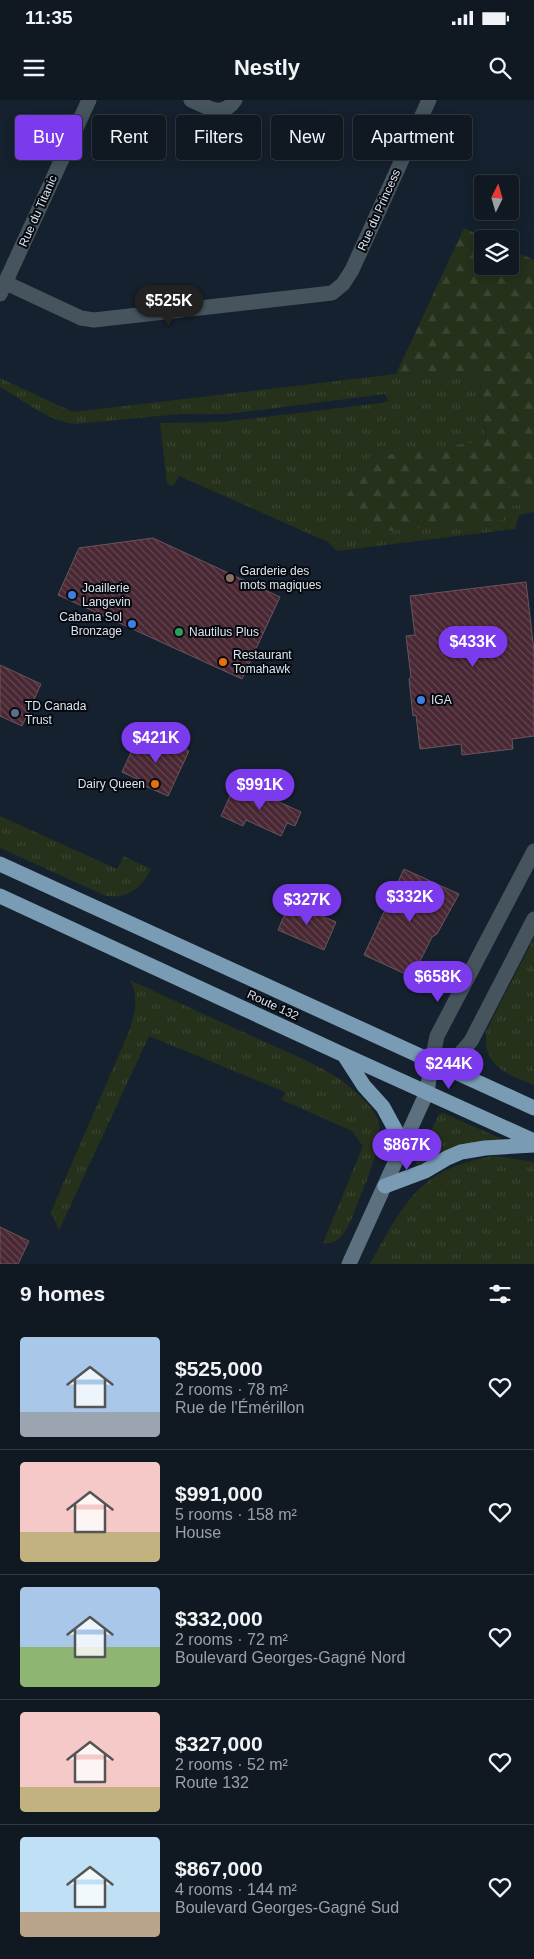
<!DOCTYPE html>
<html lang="en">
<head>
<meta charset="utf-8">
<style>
  :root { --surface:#101922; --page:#1e262f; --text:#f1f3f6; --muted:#9ca0a5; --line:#303840; --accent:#7c3aed }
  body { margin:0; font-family:Helvetica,sans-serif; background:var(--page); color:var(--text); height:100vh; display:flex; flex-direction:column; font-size:19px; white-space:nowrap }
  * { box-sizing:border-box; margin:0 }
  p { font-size:16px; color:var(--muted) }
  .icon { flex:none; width:28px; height:28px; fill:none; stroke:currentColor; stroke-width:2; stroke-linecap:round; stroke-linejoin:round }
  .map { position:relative; height:1164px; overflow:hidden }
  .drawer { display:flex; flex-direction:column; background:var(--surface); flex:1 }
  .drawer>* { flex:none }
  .top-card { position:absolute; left:15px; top:15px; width:505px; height:45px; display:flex; gap:10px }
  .needle { width:32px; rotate:5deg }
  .tools { position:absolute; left:474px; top:75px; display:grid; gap:10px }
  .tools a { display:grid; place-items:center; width:45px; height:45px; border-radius:5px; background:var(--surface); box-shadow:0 2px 12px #0003,0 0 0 1px var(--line); font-size:25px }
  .price { position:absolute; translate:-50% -42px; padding:0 11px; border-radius:18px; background:var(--accent); color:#fff; font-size:16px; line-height:32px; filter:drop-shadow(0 1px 2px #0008) }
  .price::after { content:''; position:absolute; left:50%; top:30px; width:15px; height:11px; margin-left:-8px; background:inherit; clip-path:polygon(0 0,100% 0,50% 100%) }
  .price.on { background:#222; color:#fff }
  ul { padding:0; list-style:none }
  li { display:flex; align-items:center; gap:15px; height:125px; padding:0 20px }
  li+li { border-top:1px solid var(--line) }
  li span { display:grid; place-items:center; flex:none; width:140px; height:100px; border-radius:5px; color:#555 }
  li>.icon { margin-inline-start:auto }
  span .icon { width:60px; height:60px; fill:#fffc; stroke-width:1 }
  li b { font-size:21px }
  h2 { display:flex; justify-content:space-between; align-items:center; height:60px; padding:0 20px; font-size:21px }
  .tag { padding:0 18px; border-radius:5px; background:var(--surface); box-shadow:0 2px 12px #0003,0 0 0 1px var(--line); font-size:18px; line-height:45px }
  .tag.on { background:var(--accent); color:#fff }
  .status { display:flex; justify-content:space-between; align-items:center; height:35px; padding:0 25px; background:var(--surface); direction:ltr }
  .status svg { height:14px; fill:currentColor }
  header { display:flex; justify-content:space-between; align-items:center; height:65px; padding:0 20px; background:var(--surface); font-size:22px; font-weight:700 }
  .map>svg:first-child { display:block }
  .grass { fill:url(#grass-tufts) }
  .forest { fill:url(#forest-firs) }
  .building { fill:url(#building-back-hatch); stroke:#6a555c }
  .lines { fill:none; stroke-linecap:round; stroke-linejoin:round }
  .street { stroke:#46545e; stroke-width:15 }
  .secondary { stroke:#5b7180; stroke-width:15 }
  .highway { stroke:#799cb4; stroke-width:15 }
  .education-dot { fill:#8d6e63; stroke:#060a10; stroke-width:2 }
  .shop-dot { fill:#3f7fe0; stroke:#060a10; stroke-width:2 }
  .leisure-dot { fill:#2e9e5b; stroke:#060a10; stroke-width:2 }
  .food-dot { fill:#e8710a; stroke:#060a10; stroke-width:2 }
  .service-dot { fill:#5c6f8a; stroke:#060a10; stroke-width:2 }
  .labels { text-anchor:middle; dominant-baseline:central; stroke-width:4; stroke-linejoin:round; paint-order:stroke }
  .street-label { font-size:12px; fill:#dbe3eb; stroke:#060a10 }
  .poi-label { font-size:12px; fill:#dbe3eb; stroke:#060a10; text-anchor:start }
</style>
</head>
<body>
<div class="status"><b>11:35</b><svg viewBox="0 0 49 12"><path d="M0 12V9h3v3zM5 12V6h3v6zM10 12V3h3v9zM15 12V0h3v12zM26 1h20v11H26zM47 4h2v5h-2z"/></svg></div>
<header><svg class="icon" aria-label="menu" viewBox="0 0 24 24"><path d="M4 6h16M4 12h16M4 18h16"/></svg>Nestly<svg class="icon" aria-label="search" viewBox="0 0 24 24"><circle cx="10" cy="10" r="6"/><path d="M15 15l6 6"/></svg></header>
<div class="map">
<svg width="534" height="1164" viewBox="0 0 534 1164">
  <defs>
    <pattern id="grass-tufts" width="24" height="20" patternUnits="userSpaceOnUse" patternTransform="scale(1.25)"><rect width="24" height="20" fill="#25311b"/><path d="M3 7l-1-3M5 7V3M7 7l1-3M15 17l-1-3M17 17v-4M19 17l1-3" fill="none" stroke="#3a4531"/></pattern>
    <pattern id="forest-firs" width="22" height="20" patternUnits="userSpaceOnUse" patternTransform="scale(1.25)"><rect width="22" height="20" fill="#25311b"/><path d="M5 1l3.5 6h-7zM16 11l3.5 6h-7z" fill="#3a4531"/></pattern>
    <pattern id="building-back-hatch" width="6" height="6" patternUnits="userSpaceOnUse" patternTransform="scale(1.25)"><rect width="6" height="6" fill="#492834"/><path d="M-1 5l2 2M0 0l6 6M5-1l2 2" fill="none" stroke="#634752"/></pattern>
  </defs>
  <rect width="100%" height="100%" fill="#15212e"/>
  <path class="grass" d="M479,271l7,71 -116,15 136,50 28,-7v12l-15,3 -4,14 -178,22 -9,-9 -149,-66 -6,10 -6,-2 -7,-61 62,-1 159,-19 7,-2 -3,-7 -157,20h-48l-105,10c-27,-3 -52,-24 -75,-37v-9l73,34 323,-38z
    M0,716l117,53 7,-13 27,13c-10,19 -23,30 -45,27l-106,-48z
    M534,838v147c-29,-12 -51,-18 -48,-54z
    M130,880c42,20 85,39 128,59 27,12 57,24 82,40 12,9 37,30 39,45 3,24 -14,59 -22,81 -7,16 -12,41 -34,38l40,-97 -11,-15 -70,-31 3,-8 -136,-56 -90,194 -5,-12 -4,-4 80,-185c5,-17 9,-33 0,-49z
    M443,1013l59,26 1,2 -36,3 -16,4 -34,18 -1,-4 23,-48z
    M495,1056l39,6v102h-164c35,-62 49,-96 125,-108z"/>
  <path class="forest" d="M464,128l23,11h-5v27h28v-17l24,11v240l-28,7 -3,13 -112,11 -29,-14 -15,-17 10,-30 13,-13 116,-16 -7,-70 -83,3z"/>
  <path class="building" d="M153,438l127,59 -38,82 -184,-84 21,-47z
    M526,482l8,69v85l-22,3 1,10 -51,6 -1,-11 -41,5 -4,-34 -3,1 -4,-37 2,-2 -5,-41 9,-1 -5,-39z
    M0,565l41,19 -19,42 -22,-10z
    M138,637l18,8 3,-8 30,14 -21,45 -30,-13 1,-3 -17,-8z
    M240,684l61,28 -6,14 -8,-3 -6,13 -35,-16 -3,6 -22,-10 9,-20 4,2z
    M404,769l55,25 -22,40 -5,3 -20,40 -48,-22z
    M290,802l46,20 -12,28 -46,-20z
    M0,1127l29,14 -11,23h-18z"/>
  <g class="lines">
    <path class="street" d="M191,0c17,7 31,19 44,0
      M6,183l75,35 13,2 238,-27 11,-9 9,-14 77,-170
      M0,194l89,-194
      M432,960l5,-24 97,-185
      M448,968l23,-27 63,-122"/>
    <path class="secondary" d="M349,1164l78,-172 5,-32"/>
    <path class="highway" d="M0,764l534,244
      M0,796l344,159 190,86
      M344,955l20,31 19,21 20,37
      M385,1086l40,-15 22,-13 14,-6 24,-4 49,-3"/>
  </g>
  <circle class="education-dot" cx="230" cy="478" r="5"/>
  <g class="shop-dot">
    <circle cx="72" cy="495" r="5"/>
    <circle cx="132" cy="524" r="5"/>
    <circle cx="421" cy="600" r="5"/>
  </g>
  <circle class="leisure-dot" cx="179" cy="532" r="5"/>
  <g class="food-dot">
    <circle cx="223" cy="562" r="5"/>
    <circle cx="155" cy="684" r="5"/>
  </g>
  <circle class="service-dot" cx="15" cy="613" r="5"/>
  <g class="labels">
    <g class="street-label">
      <text transform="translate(379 110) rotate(-66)">Rue du Princess</text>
      <text transform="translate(38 111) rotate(-66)">Rue du Titanic</text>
      <text transform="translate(273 905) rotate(25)">Route 132</text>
    </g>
    <g class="poi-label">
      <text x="240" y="471">Garderie des<tspan x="240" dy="14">mots magiques</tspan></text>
      <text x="82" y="488">Joaillerie<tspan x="82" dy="14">Langevin</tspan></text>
      <text x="122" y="517" text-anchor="end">Cabana Sol<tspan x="122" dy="14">Bronzage</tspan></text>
      <text x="189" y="532">Nautilus Plus</text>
      <text x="233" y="555">Restaurant<tspan x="233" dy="14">Tomahawk</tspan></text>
      <text x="431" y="600">IGA</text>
      <text x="25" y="606">TD Canada<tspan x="25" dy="14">Trust</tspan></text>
      <text x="145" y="684" text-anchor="end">Dairy Queen</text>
    </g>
  </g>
</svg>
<div class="tools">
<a><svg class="needle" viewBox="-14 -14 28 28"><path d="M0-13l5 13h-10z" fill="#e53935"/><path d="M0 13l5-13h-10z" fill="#9ca0a5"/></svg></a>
<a><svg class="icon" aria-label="layers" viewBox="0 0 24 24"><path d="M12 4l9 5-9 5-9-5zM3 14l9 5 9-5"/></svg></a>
</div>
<b class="price on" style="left:169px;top:227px">$525K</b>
<b class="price" style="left:473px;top:568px">$433K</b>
<b class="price" style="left:156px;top:664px">$421K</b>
<b class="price" style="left:260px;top:711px">$991K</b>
<b class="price" style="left:410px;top:823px">$332K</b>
<b class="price" style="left:307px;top:826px">$327K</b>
<b class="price" style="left:438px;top:903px">$658K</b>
<b class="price" style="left:449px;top:990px">$244K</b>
<b class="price" style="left:407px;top:1071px">$867K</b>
<div class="top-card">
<a class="tag on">Buy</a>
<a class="tag">Rent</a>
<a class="tag">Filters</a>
<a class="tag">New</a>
<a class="tag">Apartment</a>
</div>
</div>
<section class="drawer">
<h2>9 homes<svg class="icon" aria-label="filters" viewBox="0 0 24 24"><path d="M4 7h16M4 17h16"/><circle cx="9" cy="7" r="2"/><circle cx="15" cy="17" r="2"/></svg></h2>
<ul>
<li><span style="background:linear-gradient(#a9c7e8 75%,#9aa5b1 0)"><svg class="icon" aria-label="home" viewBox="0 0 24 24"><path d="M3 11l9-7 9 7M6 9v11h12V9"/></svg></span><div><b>$525,000</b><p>2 rooms · 78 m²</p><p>Rue de l'Émérillon</p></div><svg class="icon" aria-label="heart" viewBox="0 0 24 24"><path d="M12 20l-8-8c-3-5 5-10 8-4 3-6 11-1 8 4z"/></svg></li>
<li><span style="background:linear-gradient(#f6c9c9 70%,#c2b280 0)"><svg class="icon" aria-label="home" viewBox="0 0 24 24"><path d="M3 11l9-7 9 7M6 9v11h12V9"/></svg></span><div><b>$991,000</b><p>5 rooms · 158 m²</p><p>House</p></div><svg class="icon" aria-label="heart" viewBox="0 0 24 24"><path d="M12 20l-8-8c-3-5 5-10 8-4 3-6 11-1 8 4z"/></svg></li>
<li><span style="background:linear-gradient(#a9c7e8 60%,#8fb573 0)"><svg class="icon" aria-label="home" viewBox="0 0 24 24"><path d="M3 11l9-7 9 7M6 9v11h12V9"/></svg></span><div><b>$332,000</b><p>2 rooms · 72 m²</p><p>Boulevard Georges-Gagné Nord</p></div><svg class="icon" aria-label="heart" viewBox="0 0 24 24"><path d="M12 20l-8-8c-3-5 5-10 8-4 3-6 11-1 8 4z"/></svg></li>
<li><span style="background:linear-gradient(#f6c9c9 75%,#c2b280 0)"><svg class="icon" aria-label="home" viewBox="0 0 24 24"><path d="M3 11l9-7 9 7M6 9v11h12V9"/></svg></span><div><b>$327,000</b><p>2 rooms · 52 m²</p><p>Route 132</p></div><svg class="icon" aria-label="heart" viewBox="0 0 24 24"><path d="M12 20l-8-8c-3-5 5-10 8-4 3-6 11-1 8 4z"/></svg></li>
<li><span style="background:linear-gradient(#bfe0f5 75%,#b9a48a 0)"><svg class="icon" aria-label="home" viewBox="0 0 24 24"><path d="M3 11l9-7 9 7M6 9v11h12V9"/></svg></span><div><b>$867,000</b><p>4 rooms · 144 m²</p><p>Boulevard Georges-Gagné Sud</p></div><svg class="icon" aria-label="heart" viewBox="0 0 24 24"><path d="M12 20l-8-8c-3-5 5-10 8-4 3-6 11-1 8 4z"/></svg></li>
</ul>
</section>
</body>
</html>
